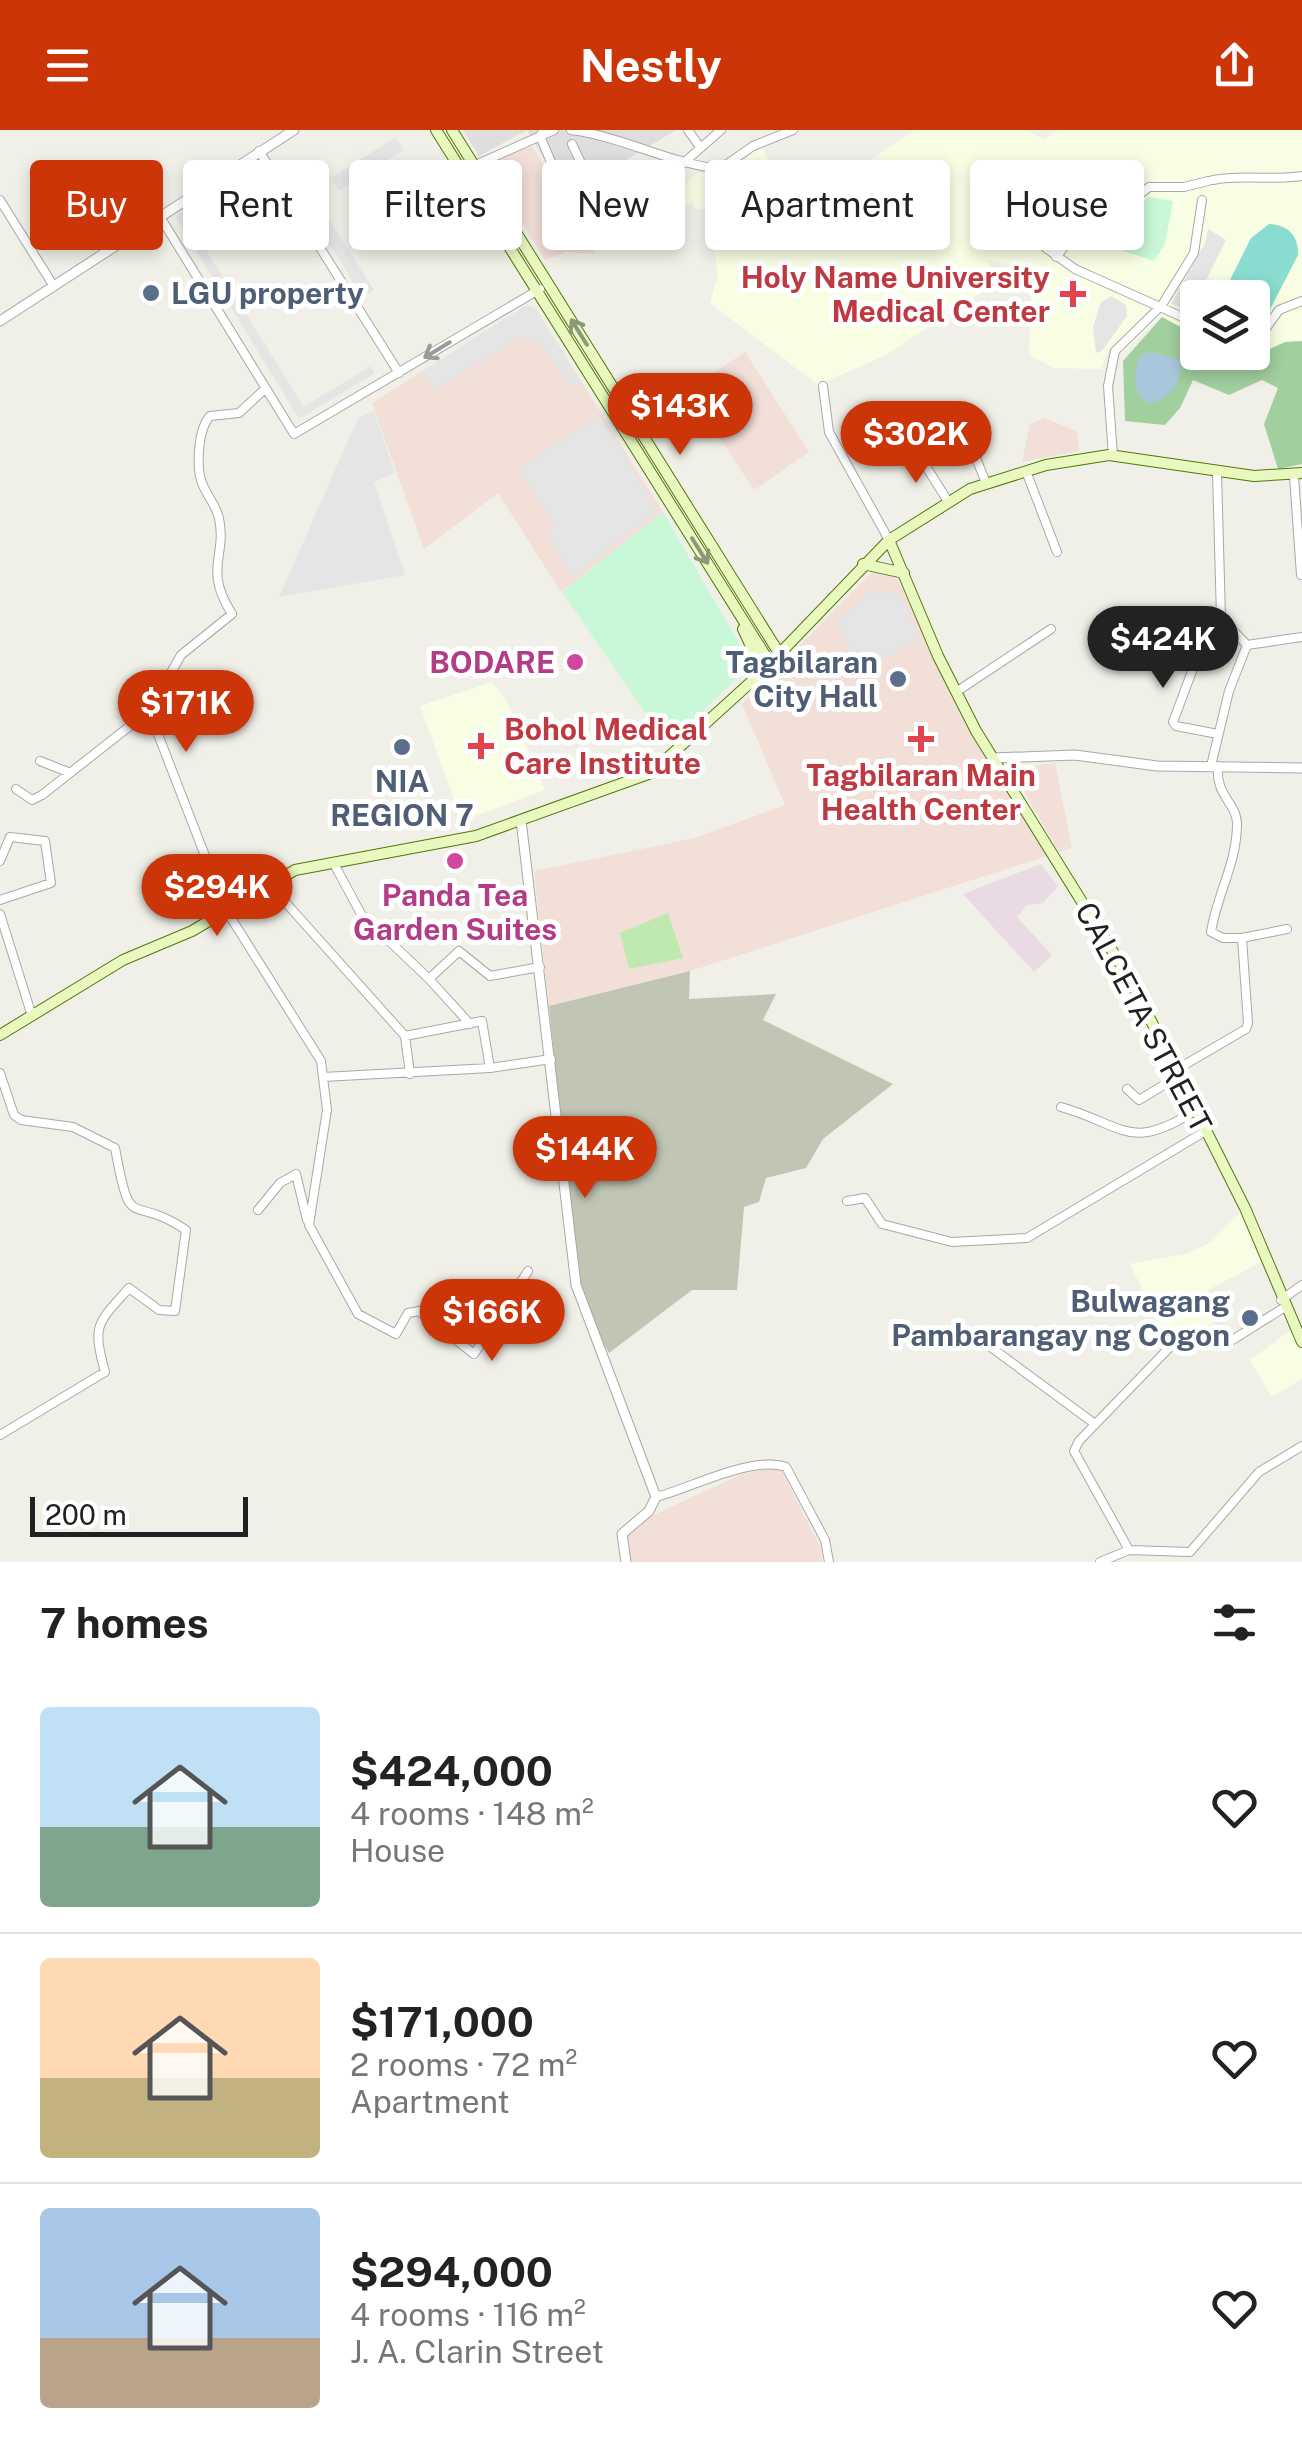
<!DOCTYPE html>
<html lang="en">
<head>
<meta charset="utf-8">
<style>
  :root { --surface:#fff; --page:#f6f6f6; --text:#222; --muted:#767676; --line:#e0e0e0; --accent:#cc3507 }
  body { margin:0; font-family:"Public Sans",sans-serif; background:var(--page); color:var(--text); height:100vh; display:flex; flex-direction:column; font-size:38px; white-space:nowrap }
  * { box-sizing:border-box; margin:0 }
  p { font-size:32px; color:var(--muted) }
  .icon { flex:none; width:55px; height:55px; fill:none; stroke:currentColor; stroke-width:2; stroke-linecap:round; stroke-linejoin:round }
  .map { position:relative; height:1432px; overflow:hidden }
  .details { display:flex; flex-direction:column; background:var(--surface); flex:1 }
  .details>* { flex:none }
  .banner { position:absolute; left:30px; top:30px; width:1242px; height:90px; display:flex; gap:20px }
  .controls { position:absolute; left:1180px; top:150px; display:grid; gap:20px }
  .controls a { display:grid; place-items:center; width:90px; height:90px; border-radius:10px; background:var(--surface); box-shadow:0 5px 15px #0003; font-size:50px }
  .scale { position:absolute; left:30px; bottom:25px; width:218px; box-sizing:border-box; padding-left:10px; border:5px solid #212121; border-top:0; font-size:28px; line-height:35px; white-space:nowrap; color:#212121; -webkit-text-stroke:8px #fff; paint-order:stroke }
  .price { position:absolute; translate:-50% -85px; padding:0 22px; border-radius:35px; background:var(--accent); color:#fff; font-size:32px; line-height:65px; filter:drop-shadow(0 2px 5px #0008) }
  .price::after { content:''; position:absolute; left:50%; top:60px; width:30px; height:22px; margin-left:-15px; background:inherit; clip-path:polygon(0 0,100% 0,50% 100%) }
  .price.selected { background:#222; color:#fff }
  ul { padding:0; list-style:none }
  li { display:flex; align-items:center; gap:30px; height:250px; padding:0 40px }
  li+li { border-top:2px solid var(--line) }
  li span { display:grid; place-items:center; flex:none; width:280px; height:200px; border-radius:10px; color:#555 }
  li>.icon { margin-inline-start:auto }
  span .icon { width:120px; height:120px; fill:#fffc; stroke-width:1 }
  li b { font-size:42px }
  h2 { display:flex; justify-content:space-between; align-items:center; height:120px; padding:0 40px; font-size:42px }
  .tag { padding:0 35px; border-radius:10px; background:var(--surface); box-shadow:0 5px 15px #0003; font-size:35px; line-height:90px }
  .tag.selected { background:var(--accent); color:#fff }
  header { display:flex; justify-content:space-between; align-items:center; height:130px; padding:0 40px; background:var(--accent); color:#fff; font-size:45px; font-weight:700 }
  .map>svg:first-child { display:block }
  .residential { fill:#dfdede }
  .commercial { fill:#f1dfd8 }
  .industrial { fill:#eadae3 }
  .education { fill:#f8fee4 }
  .construction { fill:#c1c6b4 }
  .grass { fill:#bfe9b0 }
  .forest { fill:#a1cf9e }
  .park { fill:#c8f8d7 }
  .pitch { fill:#89ddd0 }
  .parking { fill:#e5e5e5 }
  .water { fill:#aac6dd }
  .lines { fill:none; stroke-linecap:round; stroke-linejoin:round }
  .minor-casing { stroke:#a8a8a8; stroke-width:10 }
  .tertiary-casing { stroke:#a8a8a8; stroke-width:11 }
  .secondary-casing { stroke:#517809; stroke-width:12 }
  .minor { stroke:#fff; stroke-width:8 }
  .tertiary { stroke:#fff; stroke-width:9 }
  .secondary { stroke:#e8f8bf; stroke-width:10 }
  .oneway { stroke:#8e9778 }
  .oneway2 { stroke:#9b9b9b }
  .service-dot { fill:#5c6f8a; stroke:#fff; stroke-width:4 }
  .health-dot { fill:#e0444e; stroke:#fff; stroke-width:4 }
  .hotel-dot { fill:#d1479c; stroke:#fff; stroke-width:4 }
  .labels { text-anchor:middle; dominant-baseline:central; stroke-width:10; stroke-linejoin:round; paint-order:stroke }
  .health-label { font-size:30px; font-weight:bold; fill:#be3a42; stroke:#fff; text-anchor:end }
  .service-label { font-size:30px; font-weight:bold; fill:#4e5e75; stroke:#fff; text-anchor:end }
  .hotel-label { font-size:30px; font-weight:bold; fill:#b23c85; stroke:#fff; text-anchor:end }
  .street-label { font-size:30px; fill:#212121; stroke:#fff }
</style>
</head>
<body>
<header><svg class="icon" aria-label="menu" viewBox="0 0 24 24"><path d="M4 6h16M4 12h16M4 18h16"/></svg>Nestly<svg class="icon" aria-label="share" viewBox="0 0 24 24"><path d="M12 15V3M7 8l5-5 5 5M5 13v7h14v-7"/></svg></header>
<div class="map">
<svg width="1302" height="1432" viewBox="0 0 1302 1432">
  <rect width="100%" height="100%" fill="#f1f0e8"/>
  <path class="residential" d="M463,0h213l-110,66 -39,-66 -48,26z"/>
  <path class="commercial" d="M532,16l63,108 -29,-2 -21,8 -46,-74 -2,-25z
    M527,175l9,4 127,203 -102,80 -63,-99 -74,56 -52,-146z
    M745,222l64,100 -55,38 -66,-100z
    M1044,288l33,13 2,20 -57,11 8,-38z
    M875,439l19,3 73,155 80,129 -357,115 -141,35 -15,-135 161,-33 90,-33 -43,-101z
    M1055,633l17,85 -13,4 -48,-83z
    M780,1337l41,82 1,13h-192l-5,-17 3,-18 114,-53z"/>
  <path class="industrial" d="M1041,734l17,22 -15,17 -16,2 -10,12 35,38 -18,17 -71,-78z"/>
  <path class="education" d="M915,0h111l17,9 16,-9h243v227l-48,12 -43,-16 41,-1v-54h-54l-1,44 -36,-27 -40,39 -11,-8 -9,23 -47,-1 -25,-13 3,-84 -43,-11 1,27 -106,69 -66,29 -108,-82 8,-28 -11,-67 -11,2 -3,-8 -34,12 -2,-7 42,-35 27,6 34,-33 24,43 25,14z
    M492,552l17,23 36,85 -83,31 -42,-115z
    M1240,1083l21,49 -62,33 15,28 -44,22 -40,-81 59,-11 22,-11z
    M1291,1200l11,22v27l-30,18 -22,-37z"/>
  <path class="construction" d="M690,841l-1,28 87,-5 -13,26 130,64 -70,55 -17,29 -40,10 -7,24 -15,5 -7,83h-45l-83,63 -30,-54 -30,-293z"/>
  <path class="grass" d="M446,32l48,78 -21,6 -45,-72z
    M668,783l15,45 -54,11 -9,-36z"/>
  <path class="forest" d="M1162,187l35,19 1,16 52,6 35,-16 17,-1v123l-24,5 -14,-45 14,-36 -16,-8 -33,15 -36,-15 -13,28 -15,17 -40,-4 -2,-60z"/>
  <path class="park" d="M1148,67l25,4 -8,43 -11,17 -64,-21 3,-8 34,-16z
    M663,382l84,145 -3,13 -76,76 -106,-154z"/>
  <path class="pitch" d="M1269,94c19,1 30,12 29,31l-45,87 -1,-44h-31l30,-60z"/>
  <path class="parking" d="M396,7l8,13 -65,41 -8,-13z
    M249,39l6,9 -67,43 116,186 66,-41 5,7 -76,46 -124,-203z
    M319,74l55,86 -11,7 -55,-86z
    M1208,99l18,11 -35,71 -20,-7 34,-61z
    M1111,166l15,9 1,11 -25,35 -6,2 -3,-26 8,-25z
    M527,175l9,4 44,72 -11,7 -28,-45 -19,-7 -89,55 -12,-19z
    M374,281l21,62 -21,9 31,93 -126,22 79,-179z
    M600,285l57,96 -85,67 -26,-46 8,-6 -35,-58z
    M872,461l29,4 19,44 -59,31 -24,-47z"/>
  <path class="water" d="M1153,222l26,8c4,22 -8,37 -28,44 -20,-10 -19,-33 -9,-50z"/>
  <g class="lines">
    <defs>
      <path id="minor" d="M544,0l-4,6c11,25 35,90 56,104l125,-110
        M571,0c53,7 97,33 149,39l33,-23 40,-16
        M688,0l12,17
        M572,14l15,32
        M259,21l140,222
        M462,41l92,-41
        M1213,50c30,-6 59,1 89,-4
        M563,58c47,-24 44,-22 91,1
        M0,70l53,85
        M159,85l135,219 246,-145
        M1005,98l16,2 54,39 123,55
        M1056,127l27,-33 39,-15 27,-22h35l24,-6
        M1252,218l27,-38 23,-9
        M823,256l6,46 60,108
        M266,258l-27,25 -29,3c-12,13 -14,51 -8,67 5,13 14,22 17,35 8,40 -16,50 13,96l-51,41 -32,56 77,199 95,151 6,49 -18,115 49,89 38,20 12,-21 11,-2 55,43 54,-83
        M956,278l30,75
        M915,319l34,54
        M1113,326l-5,-70 7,-35 47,-46 32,-52 8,-53
        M1026,341l31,81
        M1217,342l4,146 26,27 55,-8
        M1294,346l7,99
        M956,562l95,-63
        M1218,604l-42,-8 -3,-4 34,-91 14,-13
        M40,631l28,11
        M1211,636l18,-75 18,-46
        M16,659l16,11 10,-5 107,-84
        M0,731l10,-24 35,4 6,42 -51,17
        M333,732l28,52 68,65 30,-28 31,25 50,-9
        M270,755l135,151 5,38
        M0,784l32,102
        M1242,808l45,-9
        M429,849l41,45
        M405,906l77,-15 8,47
        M1174,941l72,-42 2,-6 -6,-85h-19l-12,-6c6,-38 26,-69 26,-108 0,-21 -22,-28 -19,-58
        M0,943l14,42 7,5 52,7 42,21c16,88 14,44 71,82l-11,81 -16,-1 -30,-22c-32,36 -37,36 -24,84l-105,63
        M323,947l167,-9 61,-9
        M1127,959l12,11 38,-23
        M1061,977c63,18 68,45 132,5
        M847,1071l18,-3 17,26 70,18 75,-4 177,-106
        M258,1080l22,-27 16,-9 11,46
        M1281,1170l21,-15
        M988,1215l107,79
        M656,1367c35,-9 97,-42 130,-30l39,73 4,22
        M1129,1420l-55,-99 5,-10 91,-94 34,-13 22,10 59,-37
        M1100,1432l29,-12 61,2 69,-80 43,-26"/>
      <path id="tertiary" d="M0,191l294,-191
        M993,628l82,-3 82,11 145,2
        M521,690l55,465 80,212 -7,14 -27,23 4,28"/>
      <path id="secondary" d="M436,0l334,533
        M452,0l327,523
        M889,410l49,116 38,75 155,250 114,227 57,134
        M863,434l41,9
        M743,499l11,24 1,26
        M0,905l123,-75 69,-29 103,-61 181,-34 175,-63 111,-101 127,-132 81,-51 76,-24 63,-10 145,21 48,-3"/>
    </defs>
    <use href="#minor" class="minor-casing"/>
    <use href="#tertiary" class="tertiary-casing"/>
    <use href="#secondary" class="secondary-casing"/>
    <use href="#minor" class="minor"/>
    <use href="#tertiary" class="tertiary"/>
    <use href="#secondary" class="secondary"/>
  </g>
  <defs><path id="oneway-shaft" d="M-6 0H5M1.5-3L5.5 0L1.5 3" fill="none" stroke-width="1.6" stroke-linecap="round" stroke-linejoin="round" transform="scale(2.5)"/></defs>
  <g class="oneway">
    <use href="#oneway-shaft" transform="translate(579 202) rotate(-122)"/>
    <use href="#oneway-shaft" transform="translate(700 421) rotate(58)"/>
  </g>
  <use class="oneway2" href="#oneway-shaft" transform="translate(437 220) rotate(149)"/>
  <g class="service-dot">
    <circle cx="151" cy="163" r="10"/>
    <circle cx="898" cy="549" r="10"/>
    <circle cx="402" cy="617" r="10"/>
    <circle cx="1250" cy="1188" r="10"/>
  </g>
  <g class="health-dot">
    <path d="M1068 149h10v10h10v10h-10v10h-10v-10h-10v-10h10z"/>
    <path d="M916 594h10v10h10v10h-10v10h-10v-10h-10v-10h10z"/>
    <path d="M476 601h10v10h10v10h-10v10h-10v-10h-10v-10h10z"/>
  </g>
  <g class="hotel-dot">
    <circle cx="575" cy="532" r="10"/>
    <circle cx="455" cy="731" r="10"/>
  </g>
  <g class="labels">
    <g class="health-label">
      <text x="1050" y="147">Holy Name University<tspan x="1050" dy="34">Medical Center</tspan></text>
      <text x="504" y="599" text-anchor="start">Bohol Medical<tspan x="504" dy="34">Care Institute</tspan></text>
      <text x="921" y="645" text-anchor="middle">Tagbilaran Main<tspan x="921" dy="34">Health Center</tspan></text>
    </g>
    <g class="service-label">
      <text x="171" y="163" text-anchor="start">LGU property</text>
      <text x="878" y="532">Tagbilaran<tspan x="878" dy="34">City Hall</tspan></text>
      <text x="402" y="651" text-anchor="middle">NIA<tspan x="402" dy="34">REGION 7</tspan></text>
      <text x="1230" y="1171">Bulwagang<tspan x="1230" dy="34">Pambarangay ng Cogon</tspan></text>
    </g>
    <g class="hotel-label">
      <text x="555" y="532">BODARE</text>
      <text x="455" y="765" text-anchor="middle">Panda Tea<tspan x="455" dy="34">Garden Suites</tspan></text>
    </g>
    <g class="street-label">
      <text transform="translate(1144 887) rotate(62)">CALCETA STREET</text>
    </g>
  </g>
</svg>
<div class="controls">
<a><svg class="icon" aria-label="layers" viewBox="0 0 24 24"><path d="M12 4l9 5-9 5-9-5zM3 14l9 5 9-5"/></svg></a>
</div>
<div class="scale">200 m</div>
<b class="price" style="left:680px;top:328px">$143K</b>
<b class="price" style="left:916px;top:356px">$302K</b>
<b class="price selected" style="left:1163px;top:561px">$424K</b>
<b class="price" style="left:186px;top:625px">$171K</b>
<b class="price" style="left:217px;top:809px">$294K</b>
<b class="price" style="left:585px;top:1071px">$144K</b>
<b class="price" style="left:492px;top:1234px">$166K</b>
<div class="banner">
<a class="tag selected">Buy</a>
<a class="tag">Rent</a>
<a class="tag">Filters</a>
<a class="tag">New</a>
<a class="tag">Apartment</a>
<a class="tag">House</a>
</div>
</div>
<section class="details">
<h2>7 homes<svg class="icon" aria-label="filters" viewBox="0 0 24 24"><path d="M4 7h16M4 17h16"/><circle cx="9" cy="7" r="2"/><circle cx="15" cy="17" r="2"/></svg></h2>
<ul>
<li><span style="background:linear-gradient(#bfe0f5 60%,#7fa58c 0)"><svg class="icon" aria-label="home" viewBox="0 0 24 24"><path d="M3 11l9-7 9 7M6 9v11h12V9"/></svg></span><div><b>$424,000</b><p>4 rooms · 148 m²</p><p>House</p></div><svg class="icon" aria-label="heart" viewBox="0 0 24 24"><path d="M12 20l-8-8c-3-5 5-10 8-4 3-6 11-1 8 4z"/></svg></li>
<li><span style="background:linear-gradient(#ffd9b3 60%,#c2b280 0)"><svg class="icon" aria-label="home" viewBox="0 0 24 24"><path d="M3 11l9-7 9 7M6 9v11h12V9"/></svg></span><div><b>$171,000</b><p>2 rooms · 72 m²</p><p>Apartment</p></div><svg class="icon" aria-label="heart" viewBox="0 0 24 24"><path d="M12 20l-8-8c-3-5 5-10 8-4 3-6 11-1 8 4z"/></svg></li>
<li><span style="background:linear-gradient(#a9c7e8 65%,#b9a48a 0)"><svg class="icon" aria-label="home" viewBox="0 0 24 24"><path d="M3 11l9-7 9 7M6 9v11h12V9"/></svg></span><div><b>$294,000</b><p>4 rooms · 116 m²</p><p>J. A. Clarin Street</p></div><svg class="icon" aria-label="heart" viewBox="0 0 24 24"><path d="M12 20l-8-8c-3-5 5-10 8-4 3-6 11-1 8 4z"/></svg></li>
</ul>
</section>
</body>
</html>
